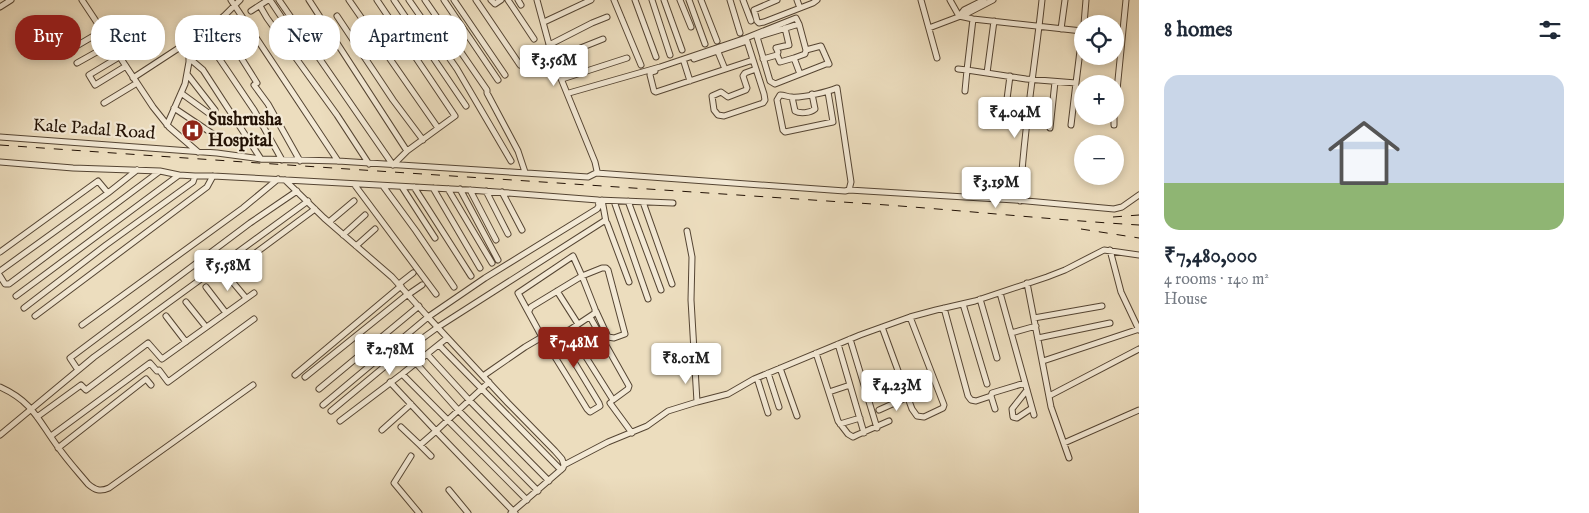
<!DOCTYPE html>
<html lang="en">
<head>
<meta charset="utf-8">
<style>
  :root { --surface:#fff; --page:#f6f6f7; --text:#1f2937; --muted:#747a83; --accent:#8f2418 }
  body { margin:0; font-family:"IM FELL English",serif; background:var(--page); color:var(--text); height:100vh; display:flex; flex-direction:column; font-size:19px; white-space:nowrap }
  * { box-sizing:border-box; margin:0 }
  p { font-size:16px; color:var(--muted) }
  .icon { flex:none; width:28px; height:28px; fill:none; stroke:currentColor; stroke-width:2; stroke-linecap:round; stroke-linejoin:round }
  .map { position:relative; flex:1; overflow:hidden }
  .sheet { display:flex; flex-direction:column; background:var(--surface); width:450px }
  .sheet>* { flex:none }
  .hud { position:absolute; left:15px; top:15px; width:475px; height:45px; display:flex; gap:10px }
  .tools { position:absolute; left:1074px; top:15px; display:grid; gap:10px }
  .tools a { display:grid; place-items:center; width:50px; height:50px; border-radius:50%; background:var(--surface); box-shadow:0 2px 8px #0003; font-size:25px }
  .price { position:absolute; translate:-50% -42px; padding:0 11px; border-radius:5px; background:#fff; color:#222; font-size:16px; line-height:32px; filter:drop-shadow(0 1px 2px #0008) }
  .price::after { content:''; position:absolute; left:50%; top:30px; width:15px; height:11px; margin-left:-8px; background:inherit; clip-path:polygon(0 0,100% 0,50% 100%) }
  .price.on { background:var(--accent); color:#fff }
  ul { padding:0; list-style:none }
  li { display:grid; align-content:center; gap:10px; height:265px; padding:0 25px }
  li span { display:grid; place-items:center; height:155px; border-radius:15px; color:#555 }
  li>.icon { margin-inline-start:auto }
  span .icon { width:90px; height:90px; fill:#fffc; stroke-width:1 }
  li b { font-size:21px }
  h2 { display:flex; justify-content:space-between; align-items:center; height:60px; padding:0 25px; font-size:21px }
  .chip { padding:0 18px; border-radius:20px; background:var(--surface); box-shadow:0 2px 8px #0003; font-size:18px; line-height:45px }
  .chip.on { background:var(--accent); color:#fff }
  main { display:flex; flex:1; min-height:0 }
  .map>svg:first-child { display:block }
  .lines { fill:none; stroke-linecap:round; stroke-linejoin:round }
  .minor-casing { stroke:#554533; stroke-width:7 }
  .minor { stroke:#f3e9d5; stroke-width:5 }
  .rail { stroke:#231205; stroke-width:1; stroke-dasharray:9 9; stroke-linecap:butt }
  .labels { text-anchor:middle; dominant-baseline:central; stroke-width:4.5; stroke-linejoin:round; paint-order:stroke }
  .poi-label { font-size:18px; font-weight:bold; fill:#231205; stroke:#f3e9d5; text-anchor:start }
  .street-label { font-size:18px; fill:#231205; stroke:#f3e9d5 }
</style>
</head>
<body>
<main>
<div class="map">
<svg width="1139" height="513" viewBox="0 0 1139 513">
  <rect width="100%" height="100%" fill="#ecddbe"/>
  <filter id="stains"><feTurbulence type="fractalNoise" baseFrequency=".004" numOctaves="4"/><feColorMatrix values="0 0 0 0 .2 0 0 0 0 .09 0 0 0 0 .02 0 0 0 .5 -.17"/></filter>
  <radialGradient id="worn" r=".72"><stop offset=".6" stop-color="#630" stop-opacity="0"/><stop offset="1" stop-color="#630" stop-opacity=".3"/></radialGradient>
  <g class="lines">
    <defs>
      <path id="minor" d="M82,0l71,107 16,20 29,25
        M231,0l107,161
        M270,0l20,30
        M279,0l114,165 14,-14 48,-35 -78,-116
        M309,0l98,151
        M349,0l89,128
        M394,0l72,106
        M409,0l48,69 54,92
        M425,0l62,90v3l31,58 7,21
        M444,0l54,80
        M454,0l51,75
        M476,0l44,65
        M491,0l4,4 6,-4
        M508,0l26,39
        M518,0l3,5
        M537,0l16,59 42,103 2,9 -1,2
        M614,0l27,65
        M635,0l21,57
        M652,0l18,55
        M664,0l18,50
        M680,0l11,27
        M689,0l16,44
        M701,0l16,41
        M730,0l10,33
        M743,0l8,21
        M777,0l-23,10 3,11 2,2 5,-1 49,-19 4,-3
        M797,0l3,8
        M921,0l16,58
        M950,0l9,16 14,3 109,12
        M260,6l7,12 70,97 32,49
        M0,7l11,-7
        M251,11l17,-11
        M960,15l4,-5 20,-10
        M337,16l56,84 30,40
        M973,19l-6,51 59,9 50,4 6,-48
        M218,21l39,62 -3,2 14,19 32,57
        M544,22l47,-22
        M1084,24l2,-24
        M785,28l4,17 -13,3 2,4 -1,3 3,7 14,-4 6,16
        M929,28l37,-14 27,-14
        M1061,29l4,-29
        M202,33l52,77 28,50
        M746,38l18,56 1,6 -2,3 -39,13 -6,-1 -4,-5 -2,-14 9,-4 7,5 18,-7 1,-2 -4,-12 2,-3 11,-4
        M549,45l43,-22 15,-6
        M73,48l29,-17
        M718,52l7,17
        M119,57l-30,18 6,10 31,-19
        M189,58l14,12 58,89
        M794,58l11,-4 1,-4
        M553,59l50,-20
        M694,59l53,-18
        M763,59l14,-4
        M684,62l6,19
        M77,63l34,-19
        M958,69l9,1 -2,21
        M655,71l-4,1 -1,3 4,16 2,1 97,-32
        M987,73l7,-52
        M187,74l28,36
        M133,78l78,-51 13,-11 16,-16
        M562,79l65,-21
        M181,93l41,30
        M569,93l91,-26 86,-29 50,-20 3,6 7,26 15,-4 8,18h-3l-51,20 -5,-3 -13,-44 42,-13
        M792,97l3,14c5,3 15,2 20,-2l-3,-15
        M104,103l33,-20
        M174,108l39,26
        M1115,110l11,-110
        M1004,122l6,-46
        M167,125l18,-41 4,-22v-22
        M1071,125l5,-42
        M1114,125v-9
        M1050,128l5,-46
        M0,137l217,16 44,6 77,2 250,16 8,-4 249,18 4,-1 2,-8 -14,-94c-9,4 -35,10 -45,9 -5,0 -7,-2 -12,-2l-3,5 6,30 2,2 48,-10 -5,-30
        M0,162l73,6 87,3 -151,113h-4l-5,-8
        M195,176h18l257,14 128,10 1,6 -2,3 -112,69 -57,39 -36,-40 -68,-59 -39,-38
        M354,184l82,110
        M383,186l33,45 38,56
        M402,187l33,51
        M414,187l57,89
        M433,188l47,80
        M448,189l44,74
        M460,189l38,71
        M470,190l26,50
        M849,190l166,10 99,9 8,-2 17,-12
        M486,191l22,43
        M502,192l20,38
        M108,193l29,-23
        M598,200l75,3
        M602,200l4,22
        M614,201l34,98
        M628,201l33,89
        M1020,201c3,-68 15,-134 22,-201
        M643,202l29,82
        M329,222l25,-21
        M343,235l22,-20
        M356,246l19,-17
        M1110,250l11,42 18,38
        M0,252l98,-71 10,12 -108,78
        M234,269l81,-60
        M225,273l21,25
        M1027,283l24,124 18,51
        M399,284l14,-11
        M206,287l20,26
        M557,291l21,33
        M1000,293l34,122
        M409,294l13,-9
        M16,296l163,-121 -19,-4
        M980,299l17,59
        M186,302l20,25
        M963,304l24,80
        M24,308l82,-63 87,-63 2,-6 -16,-1
        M944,308l24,88 3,4 5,1 15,-5 1,-3 33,-10
        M529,311l2,-4 51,-31 13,33v4l-45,30 -3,1 -2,-2
        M35,316l172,-129 6,-11
        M166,316l20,26
        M1034,318l68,-12
        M82,325l161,-117 35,-29
        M882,327l30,82 5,7 7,1 19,-9 1,-3 -34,-88
        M569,330l44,70 15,-11 1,-3 -39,-69
        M1011,333l25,-7
        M1038,338l72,-15
        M850,339l27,89
        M547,344l40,65 3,3 10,-6 -1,-3 -40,-66
        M838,344l26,89
        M439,345l122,125
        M816,353l22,68 10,13 5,3 4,-2 32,-14
        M427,354l43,47 79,80
        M1043,361l96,-32
        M416,363l43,48 79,80
        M780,368l17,48
        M78,370l-8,-12 180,-135 47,-32
        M768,373l11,34
        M402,374l125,126
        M295,375l106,-89
        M483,376l42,-29 17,-10 -24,-44 55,-37 9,20 20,-8h4l2,2 17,64 -11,4 -6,-1 -12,-26
        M305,377l103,-83
        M757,378l11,35
        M390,382l46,49 53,-49
        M0,387c33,15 38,33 58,60 9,13 20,25 30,37 7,6 12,8 21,4l144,-103
        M319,389l100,-83
        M1027,390l-15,19 1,8 4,1 15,-10
        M829,392l21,-7
        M991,396l4,13
        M1049,396l90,-47
        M697,402l31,-8 26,-15 106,-44 50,-18 26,-7 39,-9 72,-24 18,-7 39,-20 35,5
        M610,403l22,30
        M323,405l105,-88 80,86 47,48 7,8 2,6
        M879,410l29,-13
        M331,411l59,-49 48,-35 166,-106 3,2 22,59
        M37,417l44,-32 5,5 62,-47 14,16 92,-66
        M340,421l62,-47 45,-36
        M840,424l20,-6
        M401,427l19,18 16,-14 79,82
        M382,430l29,-26
        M0,435l94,-78 214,-156
        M51,436l99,-73 7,8 2,-1 9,12 86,-63
        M1064,443l75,-33
        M420,445l11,11
        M58,448l88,-69 5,6
        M411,456l-17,27 25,30
        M449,490l19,23
        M511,513l52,-45 1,-3 44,-23 39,-16 21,-15 29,-9 -6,-102 1,-43 -5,-26"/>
    </defs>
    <use href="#minor" class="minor-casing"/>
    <use href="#minor" class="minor"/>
    <path class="rail" d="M0,145c280,20 561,38 842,57 99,6 198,17 297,23
      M1113,217l26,-2
      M1081,229l58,9"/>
  </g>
  <defs>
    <symbol id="hospital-disc" viewBox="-11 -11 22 22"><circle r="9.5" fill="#8f2418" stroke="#f3e9d5"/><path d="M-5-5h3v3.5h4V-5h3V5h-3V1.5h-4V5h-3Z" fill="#fff"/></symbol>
  </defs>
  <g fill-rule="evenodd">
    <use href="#hospital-disc" x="180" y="118" width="25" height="25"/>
  </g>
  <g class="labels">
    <g class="poi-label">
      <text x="208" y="120">Sushrusha<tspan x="208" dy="21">Hospital</tspan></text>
    </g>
    <g class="street-label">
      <text transform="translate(94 130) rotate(4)">Kale Padal Road</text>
    </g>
  </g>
  <rect width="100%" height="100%" filter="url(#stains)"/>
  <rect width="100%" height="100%" fill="url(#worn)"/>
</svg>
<div class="tools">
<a><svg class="icon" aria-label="locate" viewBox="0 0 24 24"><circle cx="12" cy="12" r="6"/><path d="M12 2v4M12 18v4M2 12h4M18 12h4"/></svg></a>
<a>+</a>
<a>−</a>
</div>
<b class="price" style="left:554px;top:87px">₹3.56M</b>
<b class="price" style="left:1015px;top:139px">₹4.04M</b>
<b class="price" style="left:996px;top:209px">₹3.19M</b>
<b class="price" style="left:228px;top:292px">₹5.58M</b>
<b class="price on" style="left:574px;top:369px">₹7.48M</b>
<b class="price" style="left:390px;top:376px">₹2.78M</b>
<b class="price" style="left:686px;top:385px">₹8.01M</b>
<b class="price" style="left:897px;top:412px">₹4.23M</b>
<div class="hud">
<a class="chip on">Buy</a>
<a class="chip">Rent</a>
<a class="chip">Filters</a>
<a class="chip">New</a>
<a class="chip">Apartment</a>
</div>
</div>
<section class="sheet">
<h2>8 homes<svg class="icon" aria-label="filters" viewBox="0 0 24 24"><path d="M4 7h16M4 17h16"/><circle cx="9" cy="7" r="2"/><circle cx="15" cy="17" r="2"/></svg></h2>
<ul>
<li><span style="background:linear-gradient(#c9d6e8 70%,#8fb573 0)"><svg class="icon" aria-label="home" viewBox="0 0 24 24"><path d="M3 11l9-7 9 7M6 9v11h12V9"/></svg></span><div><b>₹7,480,000</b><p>4 rooms · 140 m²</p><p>House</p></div></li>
</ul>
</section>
</main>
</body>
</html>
